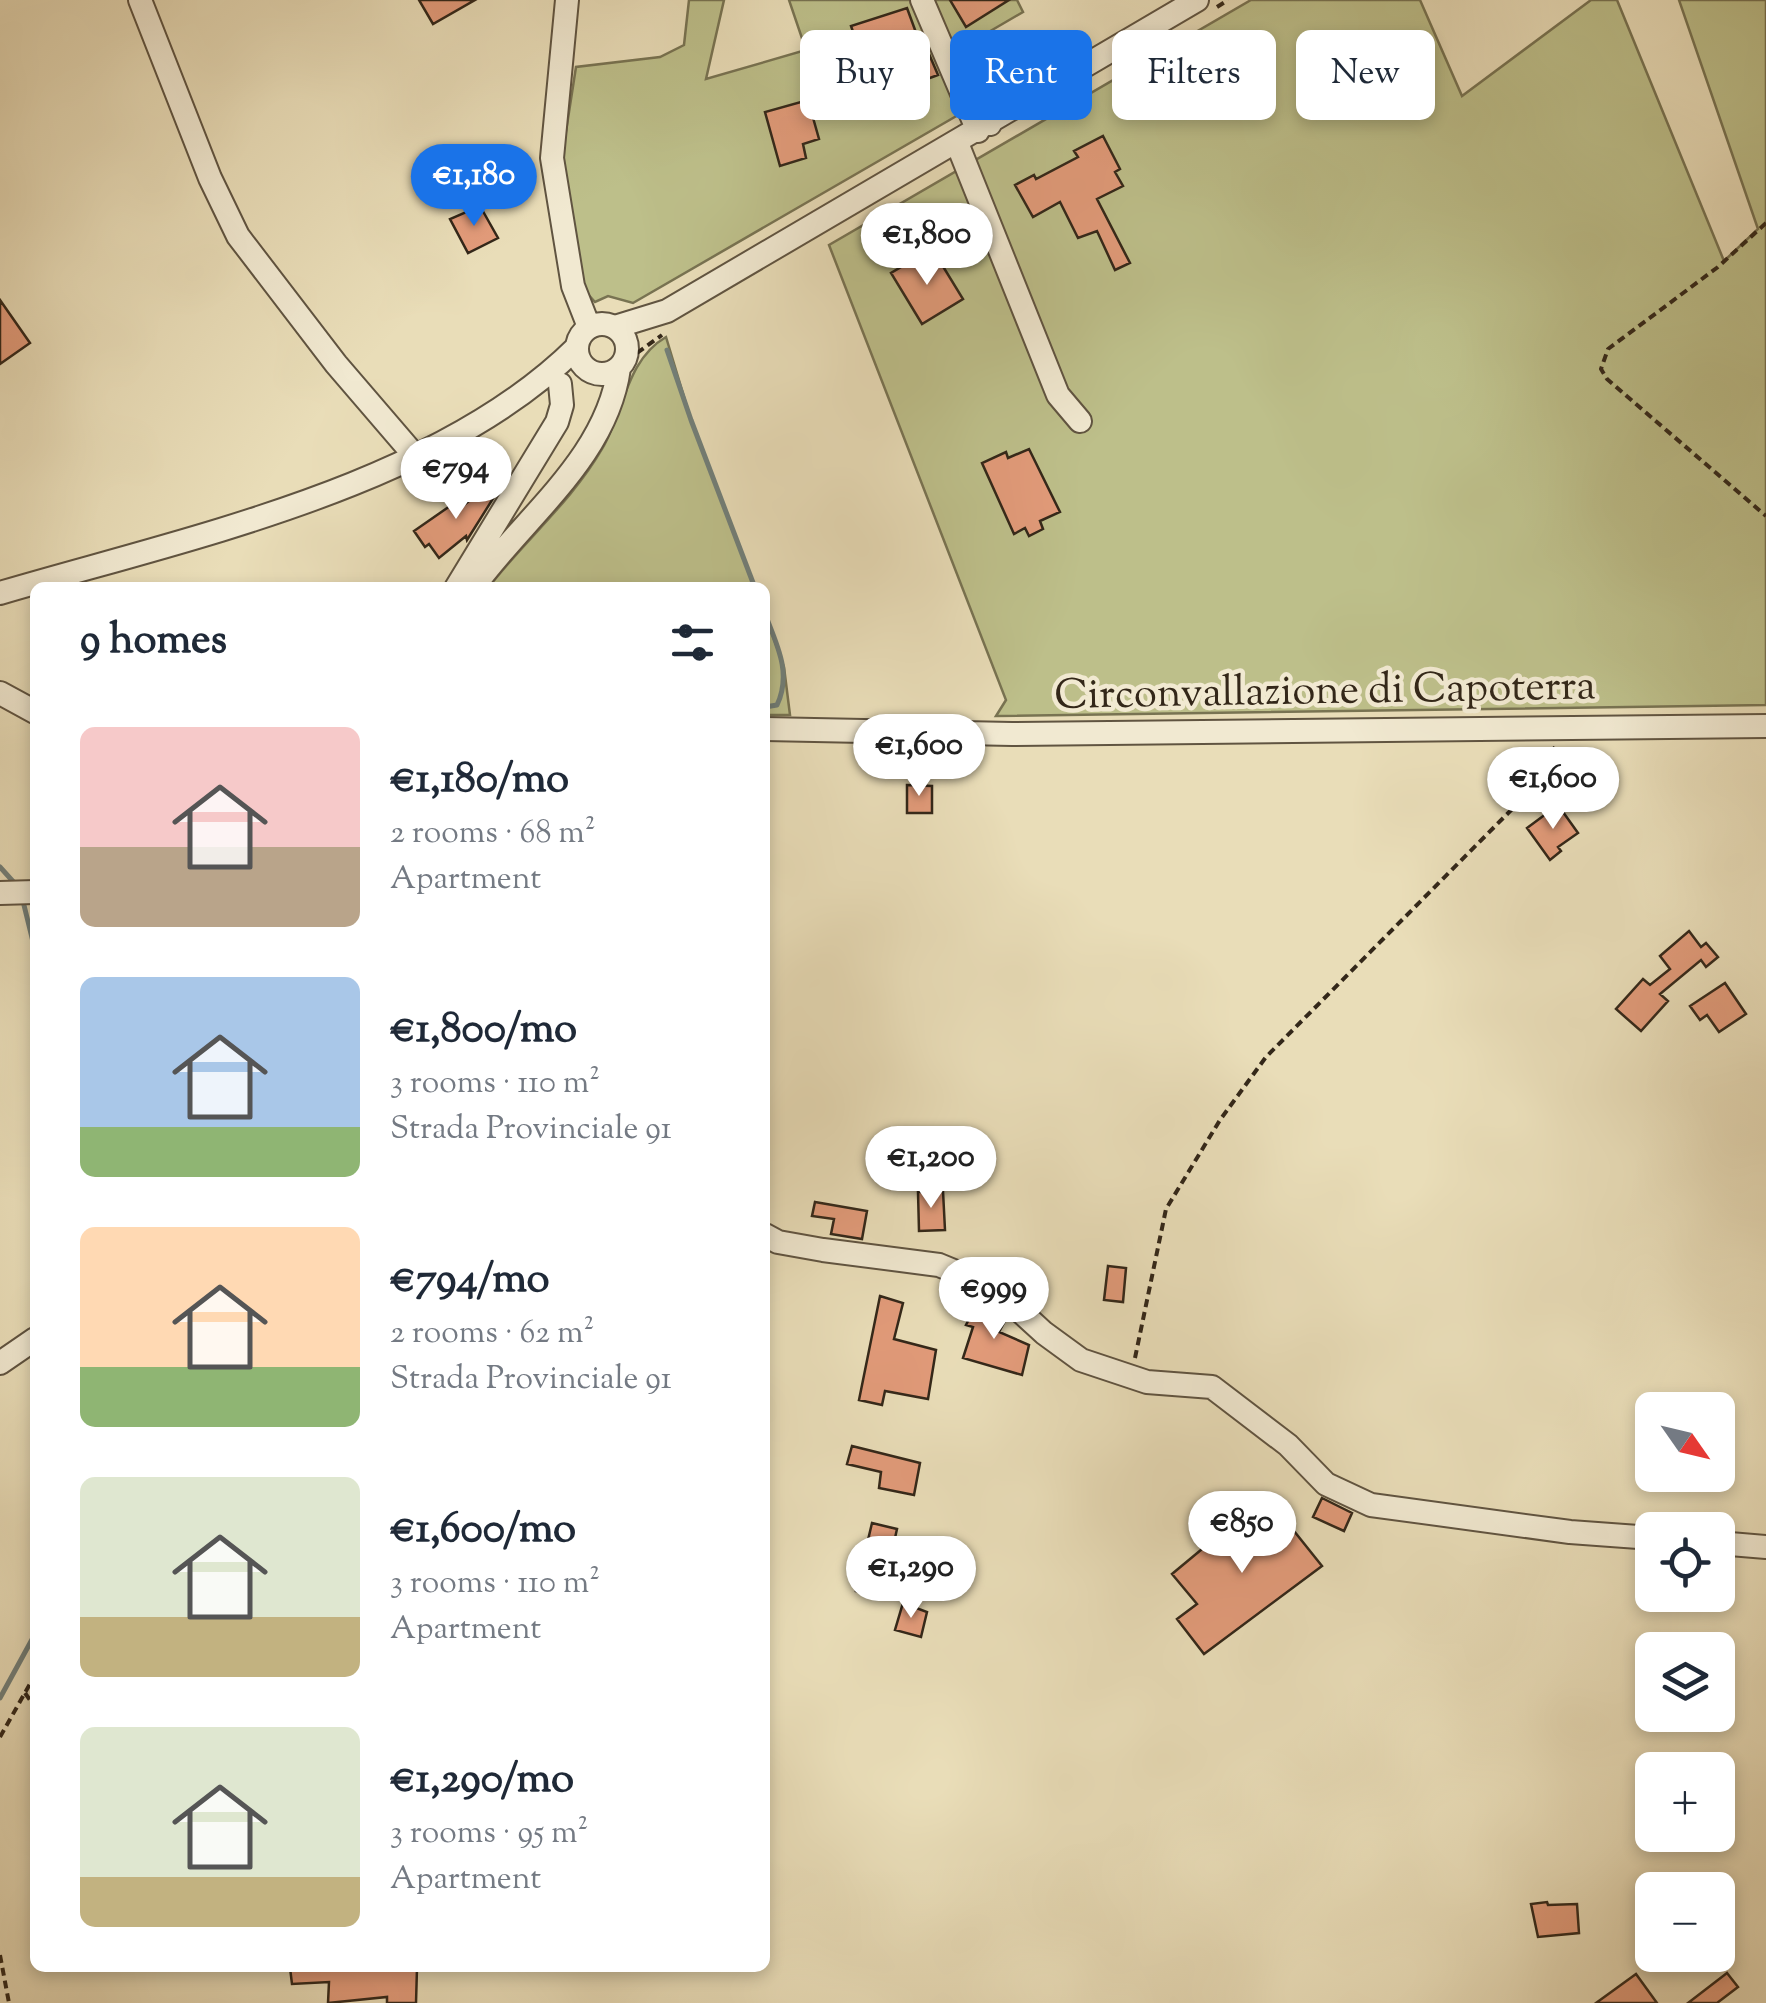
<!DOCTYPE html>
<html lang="en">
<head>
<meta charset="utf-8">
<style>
  :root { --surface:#fff; --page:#f6f6f7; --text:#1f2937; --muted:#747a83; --accent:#1a73e8 }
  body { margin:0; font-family:"Sorts Mill Goudy",serif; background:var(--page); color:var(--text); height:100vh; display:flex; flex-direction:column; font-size:38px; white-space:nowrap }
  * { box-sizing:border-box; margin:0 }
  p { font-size:32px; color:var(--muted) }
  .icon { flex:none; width:55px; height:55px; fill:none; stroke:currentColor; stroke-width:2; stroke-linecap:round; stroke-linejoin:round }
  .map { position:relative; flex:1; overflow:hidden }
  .side { position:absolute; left:30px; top:582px; width:740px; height:1390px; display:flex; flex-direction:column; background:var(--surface); border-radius:15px; box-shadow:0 5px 15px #0003 }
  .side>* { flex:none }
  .guide { position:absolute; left:800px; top:30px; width:815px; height:90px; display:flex; gap:20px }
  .needle { width:65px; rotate:124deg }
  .buttons { position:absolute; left:1635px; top:1392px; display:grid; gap:20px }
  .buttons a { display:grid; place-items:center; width:100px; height:100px; border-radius:15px; background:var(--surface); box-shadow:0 5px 15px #0003; font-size:50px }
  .price { position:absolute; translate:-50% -85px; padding:0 22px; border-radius:35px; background:#fff; color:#222; font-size:32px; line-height:65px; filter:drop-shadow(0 2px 5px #0008) }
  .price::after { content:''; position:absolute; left:50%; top:60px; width:30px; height:22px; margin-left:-15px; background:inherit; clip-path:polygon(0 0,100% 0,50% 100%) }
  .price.active { background:var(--accent); color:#fff }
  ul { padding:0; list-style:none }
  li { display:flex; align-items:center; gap:30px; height:250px; padding:0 50px }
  li span { display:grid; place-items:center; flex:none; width:280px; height:200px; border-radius:15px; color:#555 }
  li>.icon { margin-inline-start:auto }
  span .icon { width:120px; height:120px; fill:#fffc; stroke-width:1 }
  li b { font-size:42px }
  h2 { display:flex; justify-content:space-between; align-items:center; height:120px; padding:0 50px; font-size:42px }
  .tag { padding:0 35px; border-radius:15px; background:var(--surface); box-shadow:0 5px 15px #0003; font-size:35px; line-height:90px }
  .tag.active { background:var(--accent); color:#fff }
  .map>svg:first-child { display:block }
  .green { fill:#bdbf8a; stroke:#787352; stroke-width:2.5 }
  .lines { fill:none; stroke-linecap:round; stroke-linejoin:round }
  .stream { stroke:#727f79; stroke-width:5 }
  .building { fill:#e29b7a; stroke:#332719; stroke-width:2.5 }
  .minor-casing { stroke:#605441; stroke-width:26 }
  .path { stroke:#332719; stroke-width:4; stroke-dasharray:8 5; stroke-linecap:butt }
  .minor { stroke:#f1e9d1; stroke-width:22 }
  .labels { text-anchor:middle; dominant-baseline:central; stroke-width:9; stroke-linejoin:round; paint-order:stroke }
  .street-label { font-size:42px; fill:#332719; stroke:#f1e9d1 }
</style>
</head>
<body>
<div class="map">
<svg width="1766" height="2003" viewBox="0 0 1766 2003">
  <rect width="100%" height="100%" fill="#e9ddb8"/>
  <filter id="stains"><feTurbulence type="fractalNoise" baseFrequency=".002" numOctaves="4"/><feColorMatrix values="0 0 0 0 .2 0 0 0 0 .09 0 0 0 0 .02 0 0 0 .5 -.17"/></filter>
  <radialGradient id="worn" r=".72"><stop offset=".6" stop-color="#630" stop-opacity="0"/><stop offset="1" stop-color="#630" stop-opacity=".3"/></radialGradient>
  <path class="green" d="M689,0h35l-18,79 100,-29 -17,-50h228l6,12 -72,42 21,53 -339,196 -25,-7 -13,6 -9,-10 -10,-23 -14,-112 14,-90 84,-10 24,-12z
    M1251,0h169l42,96 129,-96h26l107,261 34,-32 -79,-229h87v705l-770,11 10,-16 -177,-455z
    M666,337l25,83 64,167 -267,1c36,-47 84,-87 114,-139 22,-37 24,-89 64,-112z
    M765,614l19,53 6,48h-25z"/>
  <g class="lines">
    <path class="stream" d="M667,350l24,70 64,168
      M765,614c12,31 27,59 12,91l-12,2
      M0,867l18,20
      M22,897l13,53
      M0,1698l35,-64"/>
  </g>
  <path class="building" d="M419,0h56l-42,24z
    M950,0h59l-43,27z
    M907,8l15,41 4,-2 12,28 -62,23 -25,-72z
    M808,100l11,39 -16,5 3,14 -26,8 -15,-54z
    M1103,136l17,33 -5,3 8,14 -26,13 33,64 -15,7 -18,-39 -19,7 -18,-36 -27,15 -18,-32 19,-10 2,4 42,-22 -4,-6z
    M480,206l18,32 -30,15 -18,-34z
    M936,255l27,44 -41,25 -31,-51 22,-13 4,7z
    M0,300l30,43 -30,21z
    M1029,449l31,63 -20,9 3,8 -14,7 -4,-8 -11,6 -32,-71 24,-11 2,6z
    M482,481l17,8 -32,51 -1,-4 -27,22 -10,-14 -4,3 -11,-16 36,-25 4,7 20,-16z
    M907,785l25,1v27h-25z
    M1558,805l20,28 -20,14 3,4 -11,9 -23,-32z
    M1689,931l12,16 5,-4 12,14 -12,10 -5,-7 -41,34 8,7 -27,30 -25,-22 27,-30 7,6 20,-16 -10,-13z
    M1725,983l21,31 -27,18 -12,-17 -7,5 -10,-14z
    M943,1191l2,39 -26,1 -1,-39z
    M815,1202l52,9 -5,28 -31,-5 3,-15 -22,-3z
    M1108,1266l18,2 -3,34 -19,-2z
    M880,1296l23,7 -9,36 42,11 -8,49 -43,-8 -3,14 -23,-5z
    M980,1298l26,21 -7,13 30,13 -7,30 -59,-17 10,-31 -7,-2z
    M852,1446l68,17 -6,32 -35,-7 2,-16 -34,-8z
    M1322,1498l30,15 -8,18 -31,-14z
    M1255,1505l15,18 8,-12 44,55 -118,88 -27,-35 20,-15 -25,-30z
    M872,1523l25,6 -15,68 -26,-6z
    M903,1603l24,9 -6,25 -26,-7z
    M1547,1902l1,3 29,-1 2,29 -41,4 -7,-33z
    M290,1968h127l-1,35h-29v-6l-59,6 1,-21 -37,2z
    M1727,1973l11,14 -21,16h-29z
    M1636,1974l21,29h-61z"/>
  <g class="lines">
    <defs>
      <path id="minor" d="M140,0l70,178 28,58 98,128 79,92
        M567,0l-15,158 21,128 16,41
        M922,0l56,131
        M990,124l-6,-44 36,-21 31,29
        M957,143l101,252 22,26
        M577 349a25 25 0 1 1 50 0a25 25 0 1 1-50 0Z
        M615,327l52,-16 530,-311
        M456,588l101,-166 5,-17 -2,-21
        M473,588c50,-70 134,-130 146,-220
        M0,593c186,-55 436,-106 577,-246
        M0,693l35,19
        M765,729l247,5 754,-8
        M0,893l35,-1
        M765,1235l13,7 45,8 116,15 56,23 49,45 37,27 66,22 65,5 76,58 38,39 45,21 199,27 82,6
        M0,1363l35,-24
        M1718,1543l48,4"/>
    </defs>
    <use href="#minor" class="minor-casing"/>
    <path class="path" d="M1217,7l11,-7
      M1766,223l-48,44 -110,82 -7,20 6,10 159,137
      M637,353l25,-18
      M1135,1358l31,-149 54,-89 46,-63 266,-268 23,-42
      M25,1693l10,14
      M0,1737l35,-62
      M0,1955l9,48"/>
    <use href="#minor" class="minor"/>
  </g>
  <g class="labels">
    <g class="street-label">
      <text transform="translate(1325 693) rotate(-1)">Circonvallazione di Capoterra</text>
    </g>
  </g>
  <rect width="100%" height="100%" filter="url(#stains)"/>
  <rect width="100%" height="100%" fill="url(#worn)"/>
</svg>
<div class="buttons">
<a><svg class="needle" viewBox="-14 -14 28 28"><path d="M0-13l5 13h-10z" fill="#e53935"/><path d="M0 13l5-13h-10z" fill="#747a83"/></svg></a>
<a><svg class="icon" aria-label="locate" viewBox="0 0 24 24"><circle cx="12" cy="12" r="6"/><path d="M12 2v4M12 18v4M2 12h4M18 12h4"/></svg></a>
<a><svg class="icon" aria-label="layers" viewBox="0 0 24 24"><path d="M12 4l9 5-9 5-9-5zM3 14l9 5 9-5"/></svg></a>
<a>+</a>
<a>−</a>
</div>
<b class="price active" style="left:474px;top:229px">€1,180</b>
<b class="price" style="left:927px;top:288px">€1,800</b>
<b class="price" style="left:456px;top:522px">€794</b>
<b class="price" style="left:919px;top:799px">€1,600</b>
<b class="price" style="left:1553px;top:832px">€1,600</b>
<b class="price" style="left:931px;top:1211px">€1,200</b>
<b class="price" style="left:994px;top:1342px">€999</b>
<b class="price" style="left:1242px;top:1576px">€850</b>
<b class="price" style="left:911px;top:1621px">€1,290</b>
<div class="guide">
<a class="tag">Buy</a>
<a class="tag active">Rent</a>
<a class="tag">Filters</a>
<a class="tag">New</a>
</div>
<section class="side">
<h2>9 homes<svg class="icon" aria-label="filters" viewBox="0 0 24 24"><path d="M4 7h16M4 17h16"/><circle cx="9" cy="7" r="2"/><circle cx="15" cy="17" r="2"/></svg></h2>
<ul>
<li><span style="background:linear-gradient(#f6c9c9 60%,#b9a48a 0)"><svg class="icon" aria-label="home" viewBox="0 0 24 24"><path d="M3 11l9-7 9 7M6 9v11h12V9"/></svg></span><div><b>€1,180/mo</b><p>2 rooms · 68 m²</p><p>Apartment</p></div></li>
<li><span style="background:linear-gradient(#a9c7e8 75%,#8fb573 0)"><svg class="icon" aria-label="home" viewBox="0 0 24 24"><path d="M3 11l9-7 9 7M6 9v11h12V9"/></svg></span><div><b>€1,800/mo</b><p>3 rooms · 110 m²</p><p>Strada Provinciale 91</p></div></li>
<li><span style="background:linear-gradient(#ffd9b3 70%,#8fb573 0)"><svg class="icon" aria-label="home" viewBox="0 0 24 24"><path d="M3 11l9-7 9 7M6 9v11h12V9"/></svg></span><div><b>€794/mo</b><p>2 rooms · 62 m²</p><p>Strada Provinciale 91</p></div></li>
<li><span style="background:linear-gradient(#dfe7d0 70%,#c2b280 0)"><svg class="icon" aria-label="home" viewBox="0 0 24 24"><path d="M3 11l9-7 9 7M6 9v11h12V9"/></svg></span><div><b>€1,600/mo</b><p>3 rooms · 110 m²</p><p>Apartment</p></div></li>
<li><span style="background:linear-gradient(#dfe7d0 75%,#c2b280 0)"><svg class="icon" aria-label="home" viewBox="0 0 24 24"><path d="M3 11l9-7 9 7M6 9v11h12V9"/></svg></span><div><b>€1,290/mo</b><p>3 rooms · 95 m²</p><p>Apartment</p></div></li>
</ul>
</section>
</div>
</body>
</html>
